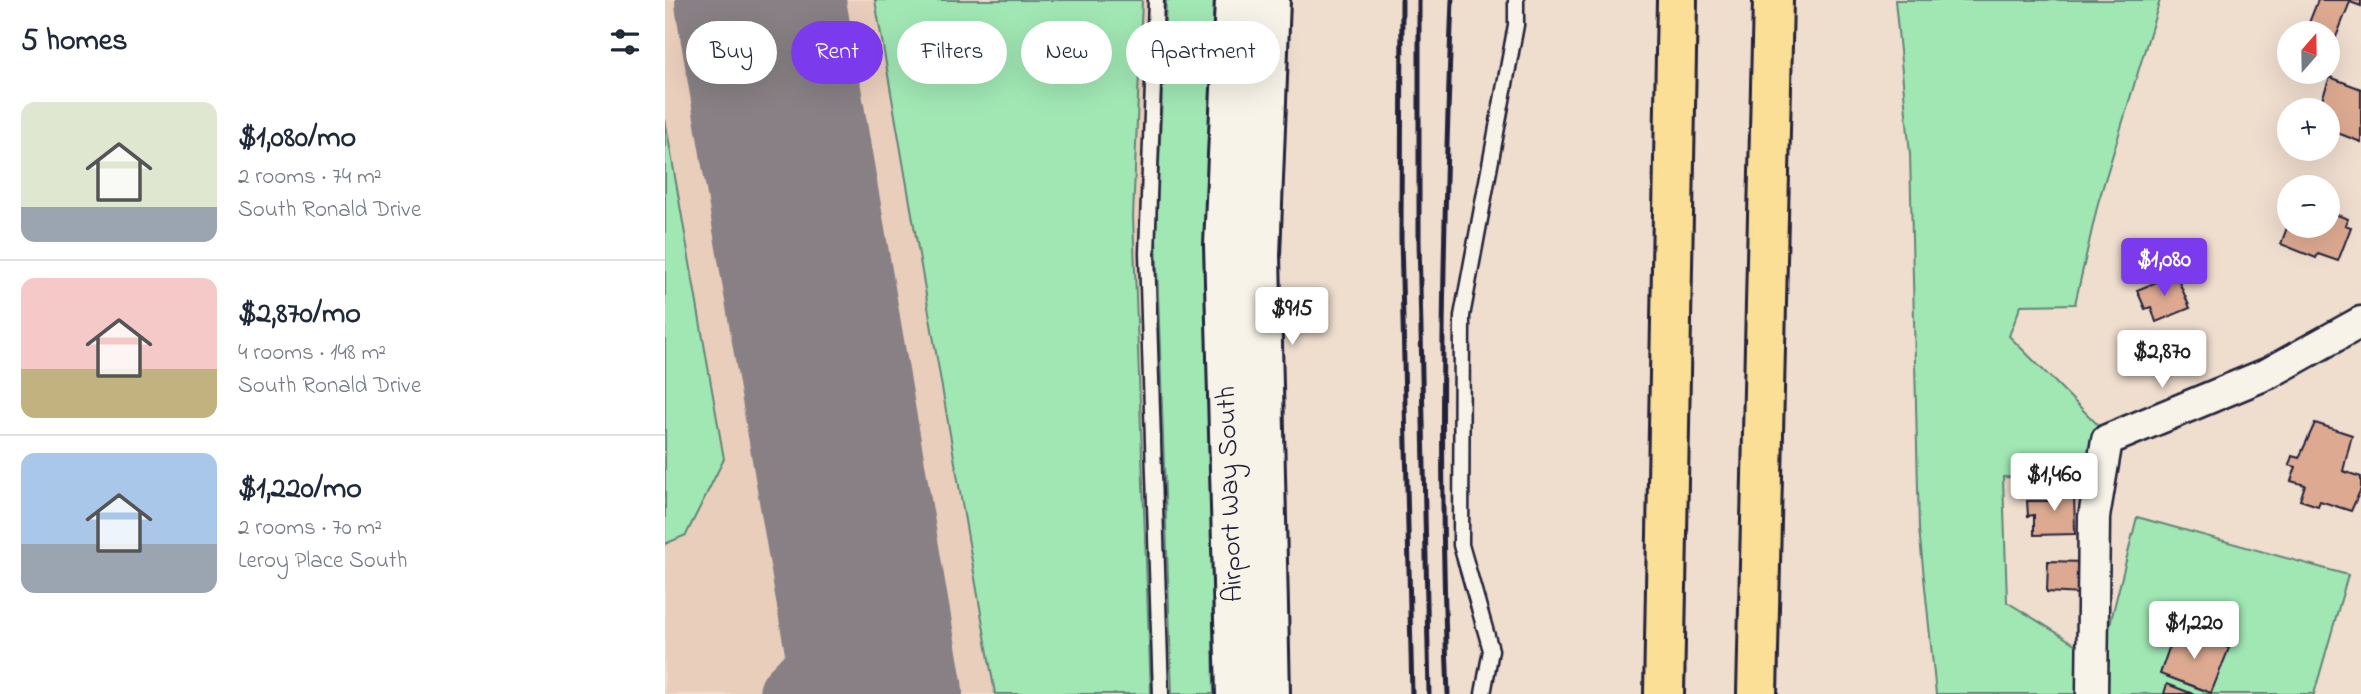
<!DOCTYPE html>
<html lang="en">
<head>
<meta charset="utf-8">
<style>
  :root { --surface:#fff; --page:#f2f2f3; --text:#1f2937; --muted:#747a83; --line:#e0e1e3; --accent:#7c3aed }
  body { margin:0; font-family:"Indie Flower",sans-serif; background:var(--page); color:var(--text); height:100vh; display:flex; flex-direction:column; font-size:26px; white-space:nowrap }
  * { box-sizing:border-box; margin:0 }
  p { font-size:23px; color:var(--muted) }
  .icon { flex:none; width:38px; height:38px; fill:none; stroke:currentColor; stroke-width:2; stroke-linecap:round; stroke-linejoin:round }
  .map { position:relative; flex:1; overflow:hidden }
  .panel { display:flex; flex-direction:column; background:var(--surface); width:665px }
  .panel>* { flex:none }
  .top-card { position:absolute; left:21px; top:21px; width:665px; height:63px; display:flex; gap:14px }
  .needle { width:46px; rotate:20deg }
  .controls { position:absolute; left:1612px; top:21px; display:grid; gap:14px }
  .controls a { display:grid; place-items:center; width:63px; height:63px; border-radius:50%; background:var(--surface); box-shadow:0 7px 28px #0002; font-size:35px }
  .price { position:absolute; translate:-50% -60px; padding:0 16px; border-radius:7px; background:#fff; color:#222; font-size:23px; line-height:46px; filter:drop-shadow(0 2px 4px #0008) }
  .price::after { content:''; position:absolute; left:50%; top:42px; width:21px; height:16px; margin-left:-10px; background:inherit; clip-path:polygon(0 0,100% 0,50% 100%) }
  .price.on { background:var(--accent); color:#fff }
  ul { padding:0; list-style:none }
  li { display:flex; align-items:center; gap:21px; height:175px; padding:0 21px }
  li+li { border-top:2px solid var(--line) }
  li span { display:grid; place-items:center; flex:none; width:196px; height:140px; border-radius:14px; color:#555 }
  li>.icon { margin-inline-start:auto }
  span .icon { width:84px; height:84px; fill:#fffc; stroke-width:1 }
  li b { font-size:30px }
  h2 { display:flex; justify-content:space-between; align-items:center; height:84px; padding:0 21px; font-size:30px }
  .tag { padding:0 24px; border-radius:32px; background:var(--surface); box-shadow:0 7px 28px #0002; font-size:24px; line-height:63px }
  .tag.on { background:var(--accent); color:#fff }
  main { display:flex; flex:1; min-height:0 }
  .map>svg:first-child { display:block }
  .built { fill:#eacebc }
  .green { fill:#a1e7b4; stroke:#628478; stroke-width:2 }
  .lines { fill:none; stroke-linecap:round; stroke-linejoin:round }
  .taxiway { stroke:#888084; stroke-width:68 }
  .runway { stroke:#888084; stroke-width:170 }
  .building { fill:#ddaa91; stroke:#22223b; stroke-width:2 }
  .lane-casing { stroke:#22223b; stroke-width:19 }
  .street-casing { stroke:#22223b; stroke-width:35 }
  .secondary-casing { stroke:#22223b; stroke-width:44 }
  .highway-casing { stroke:#22223b; stroke-width:44 }
  .lane { stroke:#f7f3e8; stroke-width:14 }
  .street { stroke:#f7f3e8; stroke-width:30 }
  .secondary { stroke:#f7f3e8; stroke-width:38 }
  .highway { stroke:#fbdf96; stroke-width:38 }
  .rail { stroke:#22223b; stroke-width:5 }
  .labels { text-anchor:middle; dominant-baseline:central; stroke-width:7; stroke-linejoin:round; paint-order:stroke }
  .street-label { font-size:28px; fill:#22223b; stroke:#f7f3e8 }
</style>
</head>
<body>
<main>
<section class="panel">
<h2>5 homes<svg class="icon" aria-label="filters" viewBox="0 0 24 24"><path d="M4 7h16M4 17h16"/><circle cx="9" cy="7" r="2"/><circle cx="15" cy="17" r="2"/></svg></h2>
<ul>
<li><span style="background:linear-gradient(#dfe7d0 75%,#9aa5b1 0)"><svg class="icon" aria-label="home" viewBox="0 0 24 24"><path d="M3 11l9-7 9 7M6 9v11h12V9"/></svg></span><div><b>$1,080/mo</b><p>2 rooms · 74 m²</p><p>South Ronald Drive</p></div></li>
<li><span style="background:linear-gradient(#f6c9c9 65%,#c2b280 0)"><svg class="icon" aria-label="home" viewBox="0 0 24 24"><path d="M3 11l9-7 9 7M6 9v11h12V9"/></svg></span><div><b>$2,870/mo</b><p>4 rooms · 148 m²</p><p>South Ronald Drive</p></div></li>
<li><span style="background:linear-gradient(#a9c7e8 65%,#9aa5b1 0)"><svg class="icon" aria-label="home" viewBox="0 0 24 24"><path d="M3 11l9-7 9 7M6 9v11h12V9"/></svg></span><div><b>$1,220/mo</b><p>2 rooms · 70 m²</p><p>Leroy Place South</p></div></li>
</ul>
</section>
<div class="map">
<svg width="1696" height="694" viewBox="0 0 1696 694">
  <rect width="100%" height="100%" fill="#efddce"/>
  <filter id="ink" filterUnits="userSpaceOnUse"><feTurbulence type="fractalNoise" baseFrequency=".0143" numOctaves="2"/><feDisplacementMap in="SourceGraphic" scale="14" xChannelSelector="R" yChannelSelector="G"/><feConvolveMatrix kernelMatrix="1 2 1 2 8 2 1 2 1" color-interpolation-filters="sRGB"/></filter>
  <g filter="url(#ink)">
    <path class="built" d="M0,0h558l4,694h-562z"/>
    <path class="green" d="M210,0h267l-9,217 18,477h-156z
      M501,0h49l-8,253 7,441h-42l-16,-458z
      M1230,0h265l-62,203 -23,101 -54,1 -12,31 93,93 -16,50 -83,-2 4,125 94,58 36,-143 211,58 -34,119h-378l-17,-165 -9,-375z
      M0,119l59,340 -38,76 -21,9z"/>
    <g class="lines">
      <path class="taxiway" d="M128,694c54,-51 54,-89 58,-159"/>
      <path class="runway" d="M95,0l118,694"/>
    </g>
    <path class="building" d="M1653,0h43v6l-11,-4 -16,40 -7,-2v-7h-22z
      M1665,77l31,12v53l-34,-13v-19h-9z
      M1662,211l21,8 -3,6 6,2 -13,34 -20,-7 -2,4 -35,-14 8,-22v4h38z
      M1511,274l14,34 -34,14 -5,-15 -6,2 -8,-19z
      M1650,423l37,12 -9,36 18,6v12l-10,22 -31,-10 -2,5 -18,-6 5,-15 -14,-4 5,-14 -7,-2 3,-9 7,2z
      M1409,489l1,45 -41,1v-20l-6,1 -1,-15h22l-1,-11z
      M1383,561l35,1 -2,32 -34,-2z
      M1511,628l53,20 -18,45 -51,-19z
      M1502,684l26,10h-29z"/>
    <g class="lines">
      <defs>
        <path id="lane" d="M491,0l-9,253 14,441
          M818,694l8,-44 -30,-105 1,-229 54,-291v-25"/>
        <path id="street" d="M1427,694l2,-177 13,-77 162,-67 92,-51"/>
        <path id="secondary" d="M570,0l-11,245 12,449
          M605,694l-10,-439 10,-255"/>
        <path id="highway" d="M999,694l13,-694
          M1092,694l16,-694"/>
      </defs>
      <use href="#lane" class="lane-casing"/>
      <use href="#street" class="street-casing"/>
      <use href="#secondary" class="secondary-casing"/>
      <use href="#highway" class="highway-casing"/>
      <use href="#lane" class="lane"/>
      <use href="#street" class="street"/>
      <use href="#secondary" class="secondary"/>
      <use href="#highway" class="highway"/>
      <path class="rail" d="M737,0l-1,237 11,457
        M754,0v239l10,455
        M783,694c-10,-231 -5,-463 4,-694"/>
    </g>
  </g>
  <g class="labels">
    <g class="street-label">
      <text transform="translate(566 494) rotate(-92)">Airport Way South</text>
    </g>
  </g>
</svg>
<div class="controls">
<a><svg class="needle" viewBox="-14 -14 28 28"><path d="M0-13l5 13h-10z" fill="#e53935"/><path d="M0 13l5-13h-10z" fill="#747a83"/></svg></a>
<a>+</a>
<a>−</a>
</div>
<b class="price on" style="left:1499px;top:298px">$1,080</b>
<b class="price" style="left:627px;top:347px">$915</b>
<b class="price" style="left:1497px;top:390px">$2,870</b>
<b class="price" style="left:1389px;top:513px">$1,460</b>
<b class="price" style="left:1529px;top:661px">$1,220</b>
<div class="top-card">
<a class="tag">Buy</a>
<a class="tag on">Rent</a>
<a class="tag">Filters</a>
<a class="tag">New</a>
<a class="tag">Apartment</a>
</div>
</div>
</main>
</body>
</html>
